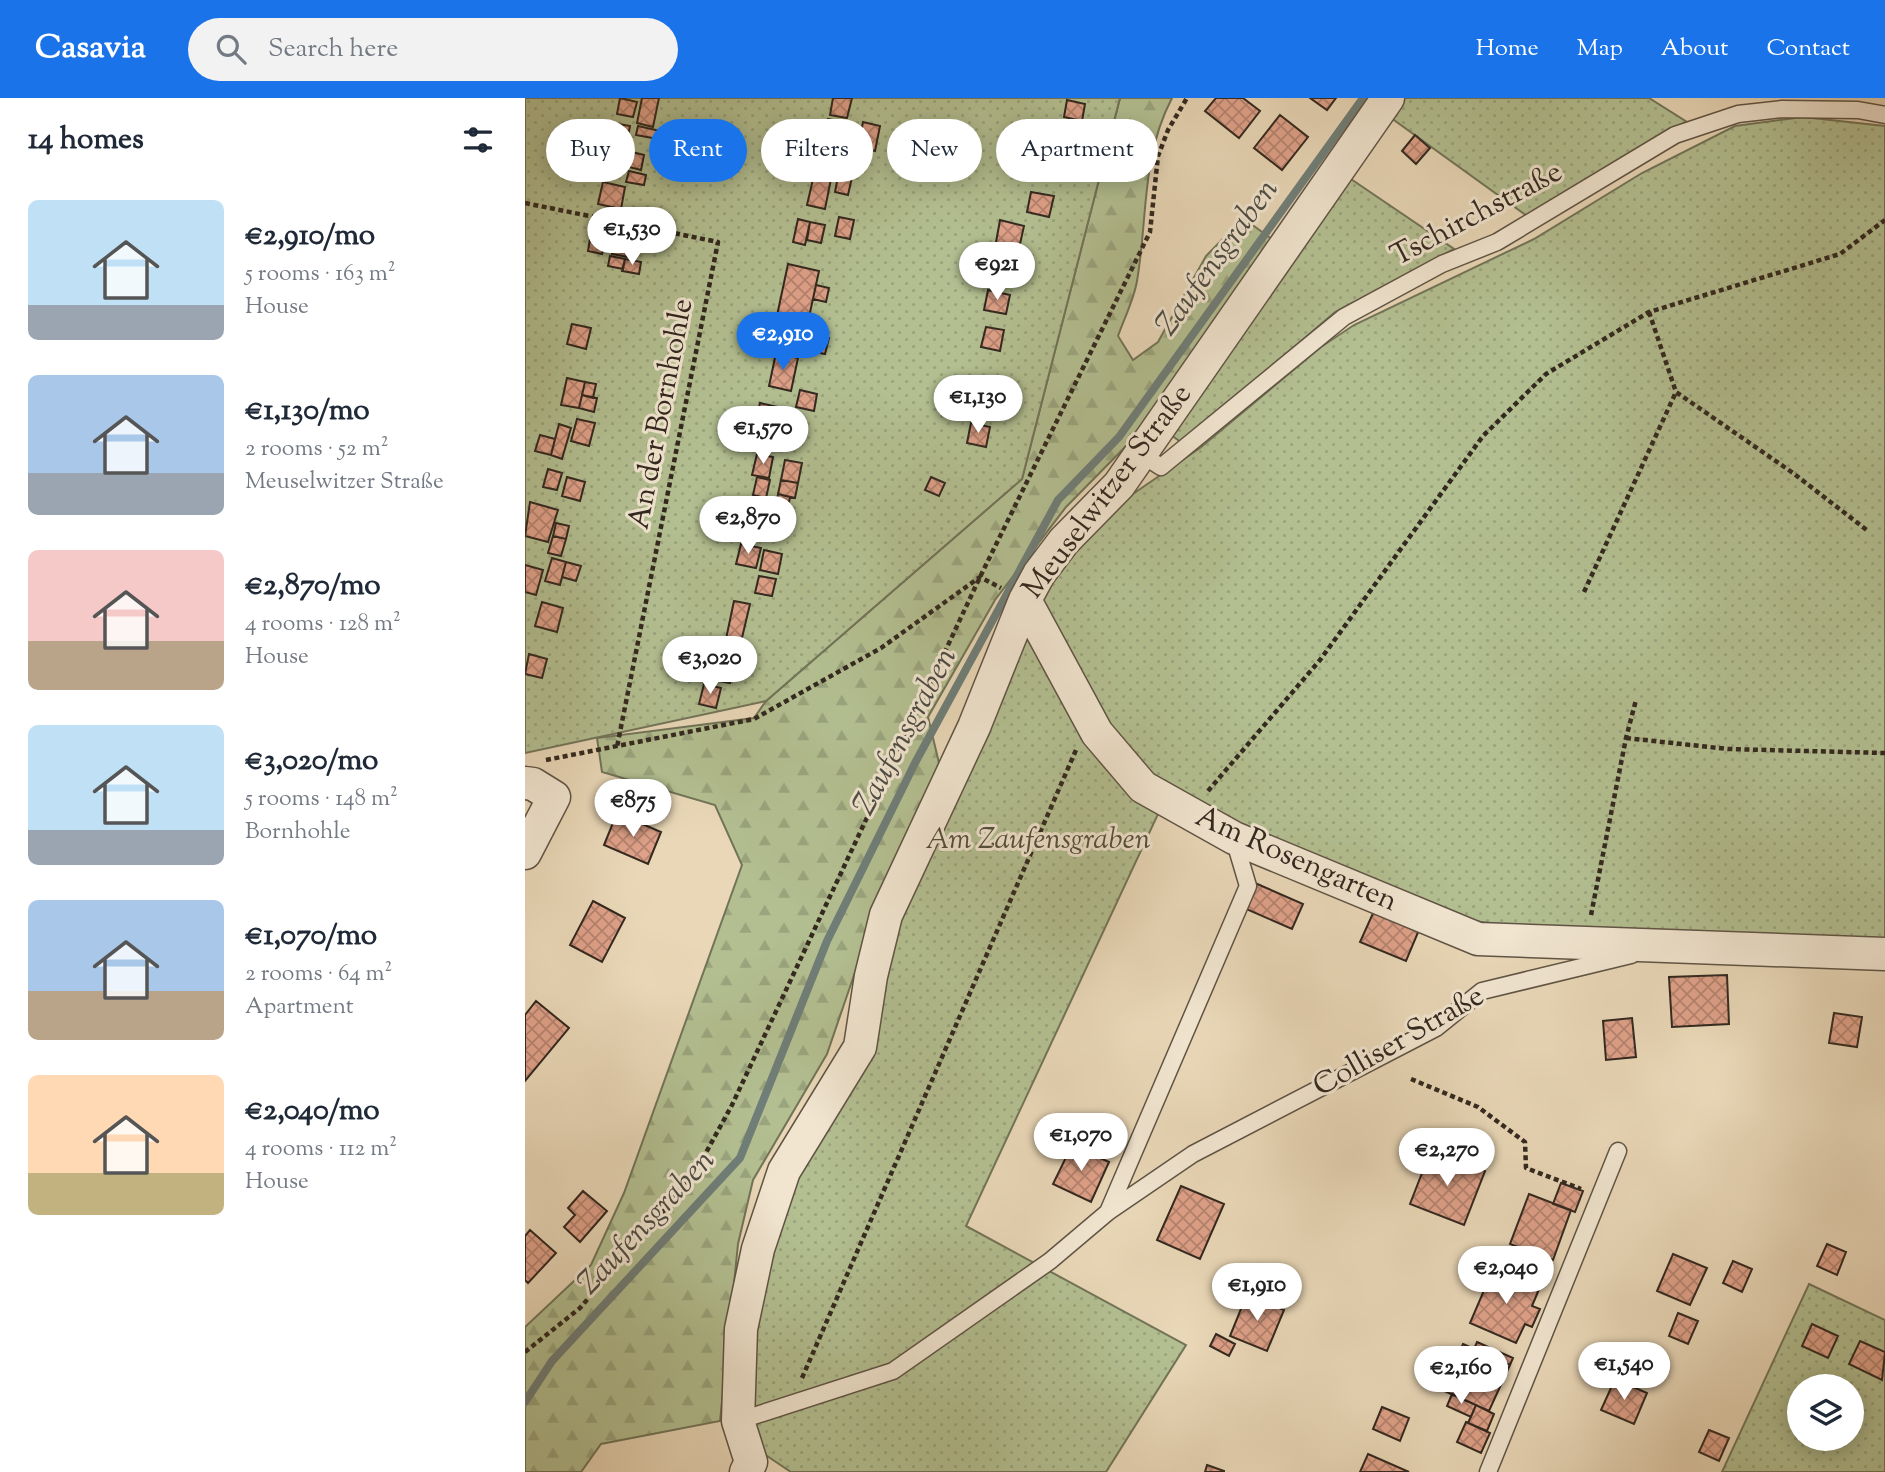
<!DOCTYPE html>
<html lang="en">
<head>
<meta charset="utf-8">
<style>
  :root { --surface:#fff; --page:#f2f2f3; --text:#1f2937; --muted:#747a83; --accent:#1a73e8 }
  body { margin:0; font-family:"Sorts Mill Goudy",serif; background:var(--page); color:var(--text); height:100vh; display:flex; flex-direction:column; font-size:26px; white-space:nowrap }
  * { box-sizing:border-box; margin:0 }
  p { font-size:23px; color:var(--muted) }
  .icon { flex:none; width:38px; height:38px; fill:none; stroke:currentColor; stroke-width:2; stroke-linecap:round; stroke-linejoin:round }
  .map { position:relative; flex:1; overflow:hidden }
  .panel { display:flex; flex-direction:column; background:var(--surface); width:525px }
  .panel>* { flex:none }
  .banner { position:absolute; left:21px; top:21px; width:665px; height:63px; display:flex; gap:14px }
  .fabs { position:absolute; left:1262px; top:1276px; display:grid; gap:14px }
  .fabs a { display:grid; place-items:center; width:77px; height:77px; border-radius:50%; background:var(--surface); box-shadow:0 4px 18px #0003; font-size:35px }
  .price { position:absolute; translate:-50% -60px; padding:0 16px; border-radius:24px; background:#fff; color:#222; font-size:23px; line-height:46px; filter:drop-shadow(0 2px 4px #0008) }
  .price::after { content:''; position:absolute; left:50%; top:42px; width:21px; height:16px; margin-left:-10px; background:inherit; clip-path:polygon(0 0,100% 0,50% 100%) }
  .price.current { background:var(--accent); color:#fff }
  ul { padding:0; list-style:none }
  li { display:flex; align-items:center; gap:21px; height:175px; padding:0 28px }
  li span { display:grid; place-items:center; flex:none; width:196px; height:140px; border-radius:10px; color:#555 }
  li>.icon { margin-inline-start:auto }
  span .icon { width:84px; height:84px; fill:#fffc; stroke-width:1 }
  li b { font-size:30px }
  h2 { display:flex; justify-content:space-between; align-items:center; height:84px; padding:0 28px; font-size:30px }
  .chip { padding:0 24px; border-radius:32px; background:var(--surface); box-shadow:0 4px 18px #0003; font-size:24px; line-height:63px }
  .chip.current { background:var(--accent); color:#fff }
  header { display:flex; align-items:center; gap:42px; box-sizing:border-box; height:98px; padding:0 35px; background:var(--accent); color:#fff }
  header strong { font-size:33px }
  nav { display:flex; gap:38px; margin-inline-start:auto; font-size:24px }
  .search { width:490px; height:63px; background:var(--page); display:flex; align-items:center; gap:18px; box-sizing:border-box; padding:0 24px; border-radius:38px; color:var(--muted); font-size:26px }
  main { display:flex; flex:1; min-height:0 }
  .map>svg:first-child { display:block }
  .forest { fill:url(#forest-firs); stroke:#727458; stroke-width:2 }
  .garden { fill:url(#garden-dots); stroke:#727458; stroke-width:2; fill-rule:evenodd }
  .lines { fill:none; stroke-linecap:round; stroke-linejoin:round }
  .stream { stroke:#6f7e78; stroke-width:8 }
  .building { fill:url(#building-cross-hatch); stroke:#32281f; stroke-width:2 }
  .lane-casing { stroke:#605445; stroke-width:19 }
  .street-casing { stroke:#605445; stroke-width:35 }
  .path { stroke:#32281f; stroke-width:4.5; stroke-dasharray:5 3.5; stroke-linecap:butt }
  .lane { stroke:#f1e5d0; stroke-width:16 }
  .street { stroke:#f1e5d0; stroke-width:32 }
  .labels { text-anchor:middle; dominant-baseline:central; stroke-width:6; stroke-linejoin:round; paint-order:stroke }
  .street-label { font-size:30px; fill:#32281f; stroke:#f1e5d0 }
  .park-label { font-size:30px; font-style:italic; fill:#524e3c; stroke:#f1e5d0 }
  .water-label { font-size:32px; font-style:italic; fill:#4c4c44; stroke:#f1e5d0 }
</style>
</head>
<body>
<header>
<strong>Casavia</strong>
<div class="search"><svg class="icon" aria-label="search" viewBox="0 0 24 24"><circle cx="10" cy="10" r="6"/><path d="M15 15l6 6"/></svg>Search here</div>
<nav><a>Home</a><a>Map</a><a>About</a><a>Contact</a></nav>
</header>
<main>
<section class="panel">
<h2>14 homes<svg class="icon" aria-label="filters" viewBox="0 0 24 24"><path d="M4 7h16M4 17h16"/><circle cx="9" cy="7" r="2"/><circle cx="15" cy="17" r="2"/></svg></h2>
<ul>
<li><span style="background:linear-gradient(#bfe0f5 75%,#9aa5b1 0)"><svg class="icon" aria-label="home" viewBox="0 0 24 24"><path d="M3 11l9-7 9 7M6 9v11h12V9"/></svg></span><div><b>€2,910/mo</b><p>5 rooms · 163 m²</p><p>House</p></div></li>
<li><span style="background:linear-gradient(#a9c7e8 70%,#9aa5b1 0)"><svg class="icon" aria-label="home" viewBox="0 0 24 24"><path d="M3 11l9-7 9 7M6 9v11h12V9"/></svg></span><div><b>€1,130/mo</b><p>2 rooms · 52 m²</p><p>Meuselwitzer Straße</p></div></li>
<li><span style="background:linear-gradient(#f6c9c9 65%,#b9a48a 0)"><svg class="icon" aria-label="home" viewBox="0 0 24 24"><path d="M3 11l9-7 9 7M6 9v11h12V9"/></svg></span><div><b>€2,870/mo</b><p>4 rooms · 128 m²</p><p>House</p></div></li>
<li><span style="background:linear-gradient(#bfe0f5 75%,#9aa5b1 0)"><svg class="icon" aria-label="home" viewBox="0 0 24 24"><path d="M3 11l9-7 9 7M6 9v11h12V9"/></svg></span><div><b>€3,020/mo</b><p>5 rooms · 148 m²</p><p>Bornhohle</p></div></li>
<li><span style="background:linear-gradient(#a9c7e8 65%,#b9a48a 0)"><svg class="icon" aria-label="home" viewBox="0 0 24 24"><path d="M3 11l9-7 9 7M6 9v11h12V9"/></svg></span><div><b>€1,070/mo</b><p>2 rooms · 64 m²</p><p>Apartment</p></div></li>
<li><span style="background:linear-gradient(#ffd9b3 70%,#c2b280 0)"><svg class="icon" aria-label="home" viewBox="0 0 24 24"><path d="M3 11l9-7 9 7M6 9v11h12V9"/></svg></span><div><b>€2,040/mo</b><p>4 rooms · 112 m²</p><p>House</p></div></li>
</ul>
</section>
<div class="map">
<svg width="1360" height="1374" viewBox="0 0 1360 1374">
  <defs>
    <pattern id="forest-firs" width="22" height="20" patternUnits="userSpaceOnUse" patternTransform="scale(1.75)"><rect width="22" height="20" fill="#b3bf91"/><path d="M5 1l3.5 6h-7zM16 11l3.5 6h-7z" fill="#9aa47d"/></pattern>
    <pattern id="garden-dots" width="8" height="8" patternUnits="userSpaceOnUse" patternTransform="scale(1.75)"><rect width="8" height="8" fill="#b3bf91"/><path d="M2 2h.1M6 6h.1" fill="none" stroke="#9aa47d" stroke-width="1.8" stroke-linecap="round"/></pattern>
    <pattern id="building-cross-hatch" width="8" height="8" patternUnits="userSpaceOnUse" patternTransform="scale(1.75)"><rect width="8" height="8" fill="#dfa189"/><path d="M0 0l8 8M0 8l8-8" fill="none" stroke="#b5836f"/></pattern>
  </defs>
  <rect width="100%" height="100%" fill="#e9d7b7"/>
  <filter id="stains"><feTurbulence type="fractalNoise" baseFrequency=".00286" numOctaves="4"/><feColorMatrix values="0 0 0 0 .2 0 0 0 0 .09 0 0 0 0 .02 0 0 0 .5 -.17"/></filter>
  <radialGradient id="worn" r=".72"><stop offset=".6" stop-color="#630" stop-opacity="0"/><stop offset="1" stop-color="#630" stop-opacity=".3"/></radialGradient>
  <path class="forest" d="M595,0h52c-31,59 -24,119 -35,183 -3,18 -13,38 -19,55l15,24 25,-18 48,-86 37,-38 30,22 -138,197 -69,70 -71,93 -67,117 11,46 -75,183 -37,108 -74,126 -15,64 -18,177 -119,23 -20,28h-56v-145l66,-62 33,-72 118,-328 -27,-60 -113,-33 -5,-34 157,-20 12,-17 256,-222z"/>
  <path class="garden" d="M0,0h595l-98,381 -256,222 -241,52z
    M874,0h250l38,24 -160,94 -140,-101z
    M1278,19l82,9v823l-297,-15 -133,-15 -106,-41 -212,-104 -90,-146 -6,-42 70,-77 89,-61 121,-101 33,-22 180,-86 108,-66 93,-47z
    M820,77l109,74 -119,63 -153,131 -15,-11z
    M499,537l135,177 -193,414 220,119 -80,127h-315l-33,-22 -10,-29 13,-141 133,-363z
    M1284,1186l76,36v152h-163zM1274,1288h52v52h-52z"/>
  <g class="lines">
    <path class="stream" d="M0,1304l27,-41 188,-203 87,-217 88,-178 143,-263 61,-63 244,-339"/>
  </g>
  <path class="building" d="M95,0l17,4 -4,15 -16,-3z
    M117,0h17l-6,29 -16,-4z
    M308,0h19l-5,20 -17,-3z
    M691,0h27l17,13 -21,27 -34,-27z
    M785,0h26l-9,12z
    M542,2l18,4 -3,17 -18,-4z
    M755,17l28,22 -26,33 -28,-22z
    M303,21l14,3 -3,13 -14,-3z
    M83,24l22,4 -4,21 -22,-5z
    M338,24l17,4 -5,25 -17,-4z
    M113,28l22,5 -2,8 -22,-4z
    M890,37l15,13 -14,16 -14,-13z
    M544,39l12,2 -5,26 -13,-2z
    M107,54l12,3 -3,15 -12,-3z
    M315,68l14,2 -6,27 -13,-3z
    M104,73l17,4 -2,10 -18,-3z
    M289,77l17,4 -6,30 -18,-4z
    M78,84l22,5 -4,22 -23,-5z
    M506,94l23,4 -5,21 -22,-5z
    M314,119l15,3 -4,19 -15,-3z
    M273,121l12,3 -5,23 -12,-3z
    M475,122l24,6 -6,27 -23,-5z
    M285,124l15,3 -4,18 -14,-3z
    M66,135l15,3 -4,18 -14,-3z
    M91,139l16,3 -4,17 -16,-3z
    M85,158l15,3 -2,10 -15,-3z
    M100,161l16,3 -2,12 -17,-3z
    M263,166l31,7 -13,60 -31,-6z
    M291,187l13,3 -3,14 -13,-3z
    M463,192l22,5 -4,19 -22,-4z
    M47,226l19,4 -5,21 -19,-5z
    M250,227l31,6 -3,12 -30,-6z
    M461,229l18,3 -4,21 -19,-4z
    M285,236l19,4 -4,16 -19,-4z
    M251,255l22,5 -7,33 -22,-5z
    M42,280l18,4 -6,26 -18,-3z
    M60,284l11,2 -3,14 -11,-3z
    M455,287l20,4 -4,20 -20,-5z
    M275,292l17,4 -3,17 -18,-4z
    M57,297l15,3 -3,14 -15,-4z
    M235,305l27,6 -6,28 -27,-6z
    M52,321l18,4 -6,23 -18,-5z
    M446,325l19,4 -4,20 -19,-4z
    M34,326l12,4 -9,31 -11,-4z
    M15,337l15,4 -4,16 -16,-4z
    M232,356l16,3 -4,21 -17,-3z
    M260,362l17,3 -4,20 -17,-3z
    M23,371l14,4 -5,17 -14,-3z
    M42,379l18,5 -5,19 -18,-5z
    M232,379l13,3 -4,18 -13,-3z
    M406,379l14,6 -6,13 -14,-6z
    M256,382l17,3 -3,15 -17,-4z
    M253,396l12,3 -2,10 -12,-2z
    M231,403l12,3 -5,25 -12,-3z
    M5,404l28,8 -10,32 -23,-6z
    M244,422l10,2 -3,12 -10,-2z
    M31,425l13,3 -3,13 -13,-3z
    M28,438l13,3 -5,17 -13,-3z
    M216,446l20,4 -5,20 -20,-4z
    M239,452l18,4 -4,20 -18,-4z
    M27,460l14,4 -6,23 -15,-4z
    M41,464l15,4 -5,15 -14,-4z
    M0,467l18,5 -7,25 -11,-3z
    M234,478l17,3 -4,17 -17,-3z
    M209,503l16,3 -9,38 -15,-3z
    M17,504l21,6 -6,24 -22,-6z
    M4,556l18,5 -5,19 -17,-4z
    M193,559l17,3 -5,23 -17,-3z
    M179,586l17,4 -5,20 -17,-4z
    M92,715l44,19 -13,32 -44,-19z
    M730,785l48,21 -11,25 -48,-21z
    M68,803l32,17 -23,44 -32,-17z
    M849,813l45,19 -13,31 -46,-19z
    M1202,877l2,49 -57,3 -3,-50z
    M11,903l33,27 -44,53v-66z
    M1309,915l28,4 -5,30 -28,-4z
    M1107,920l4,39 -30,3 -3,-39z
    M547,1047l37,17 -18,40 -38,-18z
    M906,1052l54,21 -21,54 -54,-21z
    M1036,1085l22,8 -8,21 -22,-8z
    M656,1088l43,18 -24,55 -43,-19z
    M58,1093l24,20 -27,31 -16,-15 11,-12 -7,-7z
    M1004,1096l42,16 -18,50 -43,-16z
    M5,1132l26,23 -28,30 -3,-3v-44z
    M1302,1146l19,8 -9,23 -20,-9z
    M1148,1156l34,14 -17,37 -33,-14z
    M1208,1163l19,8 -10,23 -19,-9z
    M969,1169l46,20 -8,19 8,3 -8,18 -7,-3 -9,19 -46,-20z
    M722,1196l37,16 -17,41 -37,-15z
    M1153,1215l20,8 -10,23 -19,-8z
    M1287,1226l26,12 -10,22 -26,-12z
    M691,1236l19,10 -6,12 -19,-10z
    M1335,1243l25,11 -3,28 -33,-16z
    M952,1244l36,16 -3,7 -36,-16z
    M938,1246l47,21 -21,46 -47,-21z
    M1090,1281l32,14 -13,31 -33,-14z
    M927,1296l24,11 -5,12 -24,-11z
    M951,1307l18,9 -7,17 -19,-8z
    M857,1309l27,11 -9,23 -27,-12z
    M941,1324l24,11 -9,20 -24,-11z
    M1184,1332l20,8 -10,23 -20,-9z
    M843,1356l41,18h-49z
    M682,1367l17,6v1h-19z"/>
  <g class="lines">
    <defs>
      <path id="lane" d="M616,356l20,13 183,-150 98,-53 55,-22 178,-107 63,-21 44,-5 76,1 27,5
        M583,1114l140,-326 -14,-47
        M213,1323l155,-50 157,-110 58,-49 85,-58 243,-126 46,-37 149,-36
        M963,1374l130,-321"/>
      <path id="street" d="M500,502l72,133 46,54 91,51 244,101 407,15
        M0,685l8,1 21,13 -29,56
        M221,1374l5,-10 -13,-41 3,-92 17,-80 26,-78 76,-124 11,-71 15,-61 88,-188 51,-127 14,-26 25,-33 55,-56 269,-387"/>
    </defs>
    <use href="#lane" class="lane-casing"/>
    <use href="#street" class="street-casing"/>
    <path class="path" d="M0,105l193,39 -101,505
      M1124,214l27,80 117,81 75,58
      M1059,494l92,-200
      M1101,640l102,11 157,4
      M21,662l208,-41 127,-71 99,-71 21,11
      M683,693l112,-131 163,-224 63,-62 103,-62 191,-58 45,-34
      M1066,817l35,-177 10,-38
      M886,981l67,28 47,35 1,26 55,21
      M0,1254l55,-44 86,-100 36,-48 30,-55 248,-528 170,-345 8,-76 10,-26 19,-32
      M277,1280l274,-628"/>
    <use href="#lane" class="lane"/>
    <use href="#street" class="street"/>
  </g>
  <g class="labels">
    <g class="street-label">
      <text transform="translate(952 117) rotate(-28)">Tschirchstraße</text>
      <text transform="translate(137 316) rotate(-79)">An der Bornhohle</text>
      <text transform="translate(583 394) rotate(-53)">Meuselwitzer Straße</text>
      <text transform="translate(771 762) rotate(24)">Am Rosengarten</text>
      <text transform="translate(874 944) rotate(-30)">Colliser Straße</text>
    </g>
    <g class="park-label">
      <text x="513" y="742">Am Zaufensgraben</text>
    </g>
    <g class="water-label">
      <text transform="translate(693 160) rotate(-54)">Zaufensgraben</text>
      <text transform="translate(381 634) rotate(-62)">Zaufensgraben</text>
      <text transform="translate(122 1125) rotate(-47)">Zaufensgraben</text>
    </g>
  </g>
  <rect width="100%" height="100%" filter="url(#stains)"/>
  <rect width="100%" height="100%" fill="url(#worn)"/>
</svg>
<div class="fabs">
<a><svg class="icon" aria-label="layers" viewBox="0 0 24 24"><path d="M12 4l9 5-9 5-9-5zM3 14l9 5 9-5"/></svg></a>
</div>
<b class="price" style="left:107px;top:169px">€1,530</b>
<b class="price" style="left:472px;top:204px">€921</b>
<b class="price current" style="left:258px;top:274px">€2,910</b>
<b class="price" style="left:453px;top:337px">€1,130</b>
<b class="price" style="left:238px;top:368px">€1,570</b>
<b class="price" style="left:223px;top:458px">€2,870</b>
<b class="price" style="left:185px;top:598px">€3,020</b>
<b class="price" style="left:108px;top:741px">€875</b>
<b class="price" style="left:556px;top:1075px">€1,070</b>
<b class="price" style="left:922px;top:1090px">€2,270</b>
<b class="price" style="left:981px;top:1208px">€2,040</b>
<b class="price" style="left:732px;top:1225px">€1,910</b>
<b class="price" style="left:1099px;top:1304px">€1,540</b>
<b class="price" style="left:936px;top:1308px">€2,160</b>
<div class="banner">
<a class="chip">Buy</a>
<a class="chip current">Rent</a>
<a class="chip">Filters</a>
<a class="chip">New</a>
<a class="chip">Apartment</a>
</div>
</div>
</main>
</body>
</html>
